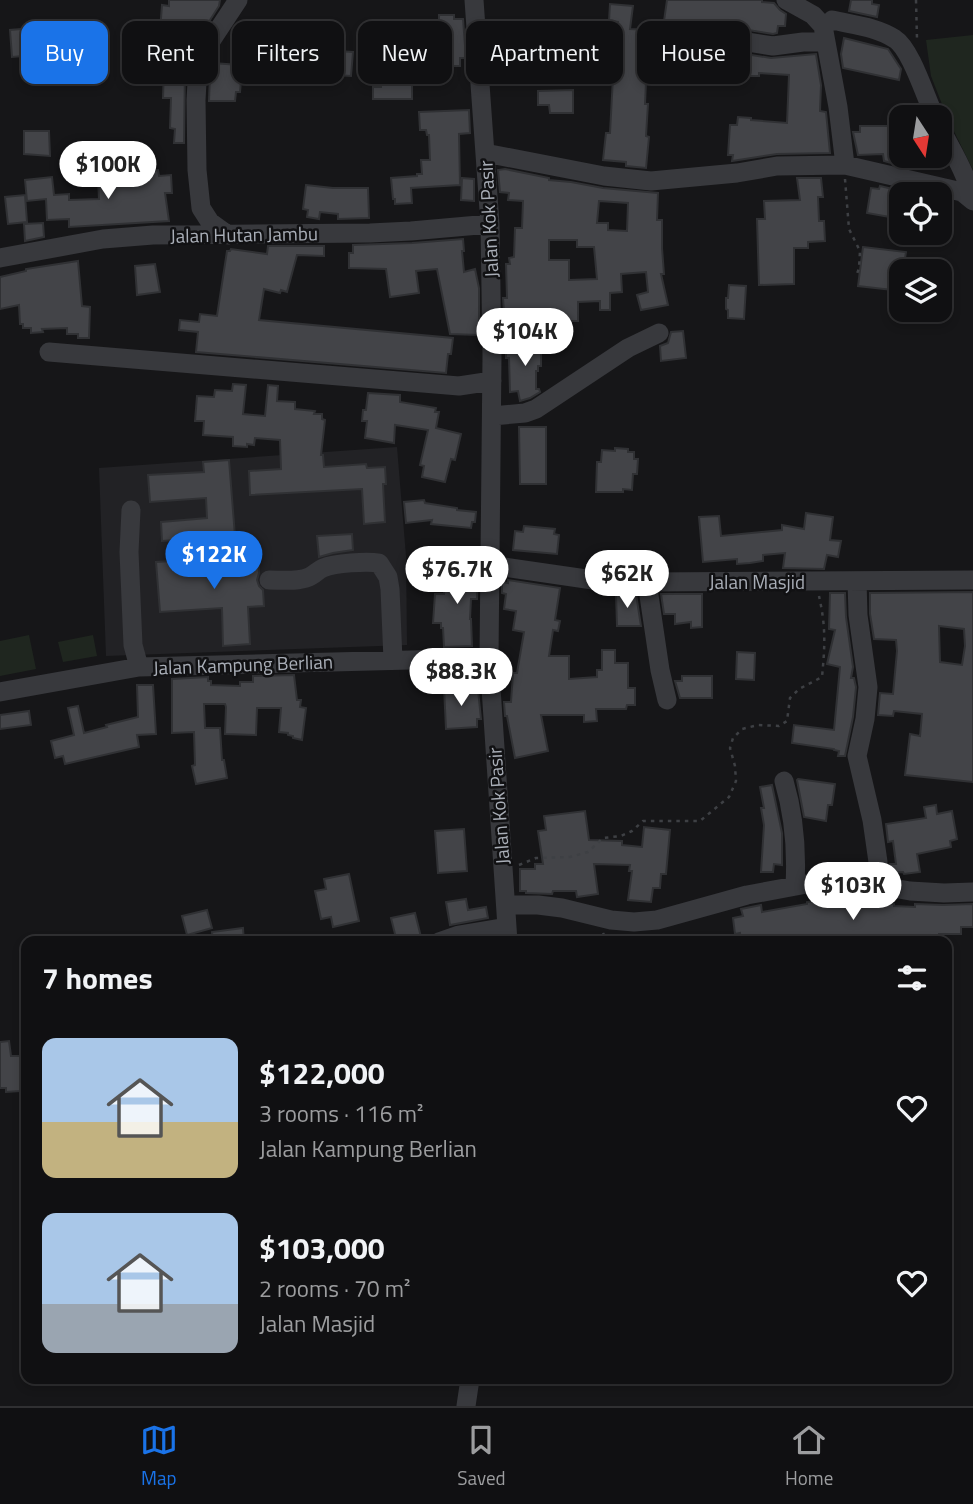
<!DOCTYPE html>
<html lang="en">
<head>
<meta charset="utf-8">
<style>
  :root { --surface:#101012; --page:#19191b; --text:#f1f3f6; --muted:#9c9d9f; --line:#303032; --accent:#1a73e8 }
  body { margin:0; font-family:"Titillium Web",sans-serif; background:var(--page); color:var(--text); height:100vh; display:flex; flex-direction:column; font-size:26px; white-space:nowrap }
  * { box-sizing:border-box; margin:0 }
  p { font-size:23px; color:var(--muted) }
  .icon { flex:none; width:38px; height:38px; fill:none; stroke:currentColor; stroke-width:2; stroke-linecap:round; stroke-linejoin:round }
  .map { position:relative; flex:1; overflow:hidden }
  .drawer { position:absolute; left:21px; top:936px; width:931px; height:448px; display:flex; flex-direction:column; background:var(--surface); border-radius:14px; box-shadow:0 4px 10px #0003,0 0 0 2px var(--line) }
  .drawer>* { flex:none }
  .guide { position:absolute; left:21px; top:21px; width:931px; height:63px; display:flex; gap:14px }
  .needle { width:46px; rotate:168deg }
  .controls { position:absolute; left:889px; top:105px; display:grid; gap:14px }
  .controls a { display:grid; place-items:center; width:63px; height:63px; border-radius:14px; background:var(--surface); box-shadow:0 4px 10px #0003,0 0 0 2px var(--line); font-size:35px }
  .price { position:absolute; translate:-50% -60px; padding:0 16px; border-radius:24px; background:#fff; color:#222; font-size:23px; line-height:46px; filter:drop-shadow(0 2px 4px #0008) }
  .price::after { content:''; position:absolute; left:50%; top:42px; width:21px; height:16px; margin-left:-10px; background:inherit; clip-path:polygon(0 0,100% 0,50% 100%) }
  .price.on { background:var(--accent); color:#fff }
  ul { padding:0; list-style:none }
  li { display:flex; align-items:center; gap:21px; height:175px; padding:0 21px }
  li span { display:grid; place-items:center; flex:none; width:196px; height:140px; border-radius:14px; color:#555 }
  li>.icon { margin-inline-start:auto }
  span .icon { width:84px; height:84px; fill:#fffc; stroke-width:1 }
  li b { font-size:30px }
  h2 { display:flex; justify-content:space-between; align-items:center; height:84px; padding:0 21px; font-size:30px }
  .tag { padding:0 24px; border-radius:14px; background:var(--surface); box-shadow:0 4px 10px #0003,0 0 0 2px var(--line); font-size:24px; line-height:63px }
  .tag.on { background:var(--accent); color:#fff }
  .dock { display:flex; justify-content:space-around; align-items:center; height:98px; border-top:2px solid var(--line); background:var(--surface); font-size:19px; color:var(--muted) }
  .dock a { display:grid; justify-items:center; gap:4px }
  .dock .on { color:var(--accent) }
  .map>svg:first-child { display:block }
  .built { fill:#222225 }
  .green { fill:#1f261f }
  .building { fill:#434448; stroke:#303134; stroke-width:2; fill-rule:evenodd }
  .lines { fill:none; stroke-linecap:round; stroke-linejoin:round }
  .path { stroke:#3e4044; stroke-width:2.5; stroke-dasharray:3.5 5; stroke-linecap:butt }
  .minor { stroke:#38393d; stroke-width:19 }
  .labels { text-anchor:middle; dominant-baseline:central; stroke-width:5; stroke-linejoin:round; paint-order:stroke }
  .street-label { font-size:19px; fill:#a9aeb7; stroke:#111113 }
</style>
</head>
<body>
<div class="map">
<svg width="973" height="1406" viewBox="0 0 973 1406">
  <rect width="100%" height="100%" fill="#161618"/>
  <path class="built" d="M397,447l9,109 1,89 -301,11 -7,-188z"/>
  <path class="green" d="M973,35v135l-26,-53 -16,-41 -5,-36z
    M29,635l7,34 -36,7v-35z
    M93,635l4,21 -34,6 -5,-20z"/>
  <path class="building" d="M169,0h51l-1,6 -16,25 -33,-3v4l-10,-1 2,-26 7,1z
    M667,0h95v2l12,1 6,7 6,4 -1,12h-7l-1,7 -4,1 -87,-14h-6l-5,4 -3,7 1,6 3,4 -1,16 -7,-1 -1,6 -20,-2 -2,44h3l-2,32 3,1 -3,31 -20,-2v-4l-23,-2 3,-27h4l3,-56h3l2,-28h-2l2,-27 -9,-1 1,-17 23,2 -3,23 19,1 1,-3 13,1z
    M851,0h21v4l7,1 -2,12 -28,-6z
    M439,15h15v4h9l3,39h-6v8h-31l1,-43h9z
    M33,28l2,27 -23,2 -2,-27z
    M844,38l44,11 13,20 -2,11 -56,-12 -2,-14z
    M320,50l33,2 -2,24 -32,-2z
    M720,50l51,8 45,-4 5,31 -1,26 6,1 4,41 -53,1 -45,7 1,-6h-5l2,-30h7l1,-8 13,1v2l36,3 2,-48 -30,-2v3h-20l1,-15h-20z
    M212,63l28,2 -1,16h2l-1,11h-4l-1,9h-26l1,-27z
    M164,66h21l-1,77h-10l1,-14 -5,-1 1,-30h-8z
    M381,80h31v19h-39v-12h8z
    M573,90v23h-23l-1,-8h-11v-14z
    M469,110l1,23 -11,1 1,51 -49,3 1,15 -17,1v-5h-2l-2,-21 26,-2v-2h5l-1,-14h9l-1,-25h-2l-1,-5h-6l-1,-18z
    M860,126h41v22h-4l1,17 -14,-4 -1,-7 -25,1 -5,-23h7z
    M24,131h25l1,25 -26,-2z
    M505,169l44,9v2l22,2 32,6 55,5 -1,27h5v28l2,26h-3l7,31 -27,5 -4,-15 11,-3 -2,-20 -25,2 1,18 -12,1v17h-10v-9l-22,1v19h-13v-7h-32l1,12h-19l-1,-14h-10l-1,-14h4l-1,-34h4l-1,-6 5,-1 1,-29h7l1,-27 -15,-1 1,-7 -9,-1 -2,-22zM599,201l29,2 -1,28 -19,-1v-7h-11zM549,240h28v7h17l3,32 -28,1v-20h-20z
    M158,170l1,6 12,-1 1,18h-7l4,28 -100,6v-8l-22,1 -1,-21 -19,2 -2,-21 27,-3 2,18 15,-1v6l30,-1 -1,-20 12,-1v-5l14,-1v5l20,-1v-5z
    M462,178l12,1v22l-13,-1z
    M797,178h24l2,19h-5l1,24h5l1,20 -17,1v6h-14v36l-35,1 -2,-66h8l-1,-18 36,-1z
    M306,185l27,3h35l1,30 -31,1v-5l-18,-2 -1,7 -12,-2 1,-7 -5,-1z
    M880,186l21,5v28l-34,-6 4,-25 8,1z
    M25,195l2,27 -19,2 -3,-27z
    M43,223l1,14 -19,4 -1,-17z
    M463,239l1,12h-2l2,21 11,-3 4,19v47l-29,-1 -13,-65 -21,2 3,22 -29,4 -4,-28 -37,-1v-15h4v-8l59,-2z
    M268,246h56v10l-27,-1 -10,37 -6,-2 -1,3 -16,-4 -5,31 194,18 -2,16h-3l-2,19 -250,-21 2,-20 -19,-2 1,-10 19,2 1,-8 17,2 10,-65h3l1,-2 36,5z
    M863,247l43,5 -3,19h-2v20l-43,-5z
    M78,261l4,45 8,1 -1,31h-11v-4h-11v-6l-25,1 1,3 -12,1v-5h-8v-4h-3l-1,-19 -19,4v-32l26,-6v-2z
    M155,264l5,28 -23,3 -2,-29z
    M729,285l17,1 -2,33 -16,-1v-8l-2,-1v-11h2z
    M683,331l3,27 -25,3 -1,-15 8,-3 3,-11z
    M527,338h14v28h-3v5h-2v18h3l1,3 -10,6 -10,3 -2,-10 -8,1 -1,-34h-3v-12h21z
    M233,384l13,1 -3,29 22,2 3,-31 10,1 -1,15 18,1v7l20,2 -1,3h8v5l3,1 -4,35h2l1,12 42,-3 1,4 18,-1 1,17h-3l2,38 -21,2 -2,-35 -112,6 -1,-24 32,-2 -1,-29 -25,-2 -1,7 -7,-1v3l-14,-1v-9l-30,-2 1,-14h-9l2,-25 17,1 1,-7 17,1z
    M368,393l32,2v7l36,6 -1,4h4l-3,16 25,6 -6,26 -4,-1 -6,23 -23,-5 2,-11 -4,-1 8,-35 -33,-5 -1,18 -29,-5 2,-17h-5l1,-11h3z
    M519,427h27v57h-26z
    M615,448l13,1v3h6v7h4l-1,15h-4l-1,16 -9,-1v3h-27l1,-30h4l1,-12 13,1z
    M229,460l6,76 -73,5 -1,-19 46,-4 -1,-20 -56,4 -2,-27 56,-3 -1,-10z
    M424,500l1,3 32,5v2l19,2 -1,10h-3l-1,6 -40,-4 1,-4 -26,3 -2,-21z
    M806,513l27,4 -3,23 11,1 -3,16 -11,-2 -3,14 -41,-1 2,-15 -22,2v6l-13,2 -13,1v-5l-34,3 -4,-45 20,-1 2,20 61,-6v-5l22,4z
    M524,526l31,3 -1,5 5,1 -2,19 -44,-4 2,-19 8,1z
    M352,534l1,16 -20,3 -14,4 -2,-21z
    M258,555l1,18 -2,7 2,6 4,4 1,16 -16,1 2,37 -27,2 -1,-38 -62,4 -4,-50z
    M452,565l26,2 -1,32h-6l-1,20h1l1,27 -28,1 -1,-19h-2v-5h-8l2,-29h9l1,-12 5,1z
    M508,580l52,8 -5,32 5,1 -2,10 -5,-1 -4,26h20v23l28,-2v-7h5v-20h13v13h13v25h7v17h-8l-1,4h-30l1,12 -13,1v-7h-43l7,36 -33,7 -8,-42h-2l-1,-14h7l2,-29h4l7,-41 -11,-2 3,-19 -12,-2 2,-15 -4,-1v-11l6,1z
    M973,592v190l-68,-7 5,-41 10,2 2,-22 -28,-3 -1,5 -15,-1 2,-22 13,1 4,-43 -1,-11 -22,-1 -4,-25v-21zM939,626l25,3 1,17 -3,19 -22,-3z
    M616,593l20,1 5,32h-24z
    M830,593h15l1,24 7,50 -2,11h3l2,9 -3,30 -8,39h-7l1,-5 -5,-1v-1l-42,-6 2,-18 40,5 6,-63 -13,-3 8,-34 -6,-1z
    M661,594h41v33l-11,1v-6l-16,2v-10h-11z
    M737,652l18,1 -1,27 -18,-1z
    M294,675l3,25h4l-1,7 6,1 -4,32 -9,-2v-2l-5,-1v-2l-9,-1 2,-24h-24l-1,27 -31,-1 1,-27 -1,-3h-21l1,24h15l2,32h2l3,18 -31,6 -4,-18 3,-1 -1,-33 -22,1v-54l36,-2v4h3v4l29,1v-4h13v-6z
    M682,676h30v22h-32l-5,-17h7z
    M137,685h16l3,49 -19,1 2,12 -74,17 -2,-8 -8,2 -4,-17 23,-6 -6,-27 10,-2 6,27 23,-6 -1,-2 32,-8z
    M460,686v5l18,-1 3,29h-4v8l-31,2 -2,-42z
    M29,711l2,14 -31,4v-14z
    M798,779l37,5 -3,21h-4l-2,16 -22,-4 -7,-37z
    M772,785l10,48v32l-8,-1 -1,8h-12l3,-47 -3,-17h3l-4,-21z
    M936,805l1,9 15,-3 5,28 -7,2 1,6 -34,7 3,18 -16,2 -1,-2 -15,1 2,-9h6l-3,-23 -5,1 -2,-18 40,-6 -2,-11z
    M585,811l4,29 33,1v4l20,2 2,-20 26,3 -4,44h-5l-1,14h-7l-2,14 -23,-2 4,-29h-3l1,-6 -36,-1 4,30 -21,3 -1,-6h-23l-1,3 -26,-1v-2h-6v-22h15v-5h8l-5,-33 8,-1 -2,-14z
    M464,829l3,42 -29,2 -3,-42z
    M349,874l10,47 -26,6 -2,-10 -10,2 -6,-28 11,-2 -2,-10z
    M853,893l35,6 -1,4 7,1v2l21,1v-3l28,1 30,-1v23h-12v7h-22l-1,8h-197l-1,-9 -5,1 -2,-16 10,-2 -2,-7 20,-4 1,7 45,-8v-2l28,-4v-4z
    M466,899l2,11 18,-3 2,11 -38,7 -4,-23z
    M207,910l5,18 -25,7 -5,-19z
    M415,913l6,24 -24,5 -6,-24z
    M243,928l1,14h-31l-1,-10z
    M9,1041l2,15h15v21l-6,1v13l-14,1v-4h-6v-46z"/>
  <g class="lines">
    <path class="path" d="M916,0l1,39
      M845,179l4,50 11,22 -1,17 -3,9
      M519,865l17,-7 34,-1 18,-5 15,-14 18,-2 11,-5 11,-10h57l29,-24 7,-16 -1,-15 -5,-18 3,-10 9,-9 16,-4 21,1 8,-5 3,-23 9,-9 23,-12c3,-31 4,-50 -3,-81
      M603,933l5,9"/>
    <path class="minor" d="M474,0l16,224 2,132 -3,302 19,284
      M786,0l27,15 10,11 15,81 7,58
      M832,20c22,5 45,7 63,19 16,10 31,60 40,78
      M684,32l89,14 30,-4h23
      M940,127c8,17 23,40 28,58l-6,7
      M485,153l119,23 47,5 86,-8 40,-7 68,-1 117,27 11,9
      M228,235l-18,-13 -9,-14 -4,-38 -1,-70 2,-36 5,-11 35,-53
      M0,258l103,-19 50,-4 217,-2 41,-2 79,-7
      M49,352l410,34 33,-5
      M492,416l33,-3 11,-4 92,-61 31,-15
      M131,510l-2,42 4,93 6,22
      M490,565l103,15 54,2 326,-2
      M269,580c12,0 28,2 40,-3 5,-2 9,-7 14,-9 12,-5 44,-7 56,-5l9,14 2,12 3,71
      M857,581l1,34 10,72 -3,32 -8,37 15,64 6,42 -6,21
      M647,582l13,88 7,30
      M0,692l139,-25 350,-9
      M784,781c10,34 13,68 11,104
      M506,905h32l24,3 49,12 23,2 23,-2 90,-25 65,-12 42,-2 56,10 34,2 29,-1
      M439,942l20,-7 48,-8
      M466,1406l4,-27"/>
  </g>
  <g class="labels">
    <g class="street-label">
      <text transform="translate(488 219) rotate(-93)">Jalan Kok Pasir</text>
      <text transform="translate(244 234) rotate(-1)">Jalan Hutan Jambu</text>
      <text x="757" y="581">Jalan Masjid</text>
      <text transform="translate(243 664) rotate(-2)">Jalan Kampung Berlian</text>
      <text transform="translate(498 806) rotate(-94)">Jalan Kok Pasir</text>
    </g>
  </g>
</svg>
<div class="controls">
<a><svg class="needle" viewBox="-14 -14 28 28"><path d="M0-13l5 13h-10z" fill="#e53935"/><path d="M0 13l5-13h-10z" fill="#9c9d9f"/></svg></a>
<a><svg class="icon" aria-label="locate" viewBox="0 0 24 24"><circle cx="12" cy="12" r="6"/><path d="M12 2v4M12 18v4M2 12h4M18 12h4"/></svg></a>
<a><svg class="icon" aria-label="layers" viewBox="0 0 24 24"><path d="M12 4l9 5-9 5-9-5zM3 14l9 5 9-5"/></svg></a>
</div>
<b class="price" style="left:108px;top:201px">$100K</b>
<b class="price" style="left:525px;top:368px">$104K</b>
<b class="price on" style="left:214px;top:591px">$122K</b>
<b class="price" style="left:457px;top:606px">$76.7K</b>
<b class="price" style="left:627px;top:610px">$62K</b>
<b class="price" style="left:461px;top:708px">$88.3K</b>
<b class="price" style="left:853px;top:922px">$103K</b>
<div class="guide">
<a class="tag on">Buy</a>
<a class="tag">Rent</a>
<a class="tag">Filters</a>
<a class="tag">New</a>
<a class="tag">Apartment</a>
<a class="tag">House</a>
</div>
<section class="drawer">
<h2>7 homes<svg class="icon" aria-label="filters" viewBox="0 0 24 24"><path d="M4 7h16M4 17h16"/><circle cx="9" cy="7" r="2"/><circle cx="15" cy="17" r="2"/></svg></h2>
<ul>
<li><span style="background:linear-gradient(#a9c7e8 60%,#c2b280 0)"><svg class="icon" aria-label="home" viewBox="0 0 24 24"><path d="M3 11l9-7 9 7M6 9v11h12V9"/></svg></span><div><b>$122,000</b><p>3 rooms · 116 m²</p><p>Jalan Kampung Berlian</p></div><svg class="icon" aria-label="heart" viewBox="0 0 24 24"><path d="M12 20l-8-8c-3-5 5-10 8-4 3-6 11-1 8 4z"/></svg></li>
<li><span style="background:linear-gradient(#a9c7e8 65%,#9aa5b1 0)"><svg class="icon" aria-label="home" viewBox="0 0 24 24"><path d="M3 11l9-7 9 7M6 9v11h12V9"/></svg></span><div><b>$103,000</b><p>2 rooms · 70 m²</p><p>Jalan Masjid</p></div><svg class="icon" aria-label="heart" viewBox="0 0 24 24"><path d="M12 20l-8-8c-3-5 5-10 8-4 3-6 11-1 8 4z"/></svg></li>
</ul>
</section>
</div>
<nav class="dock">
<a class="on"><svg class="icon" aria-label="map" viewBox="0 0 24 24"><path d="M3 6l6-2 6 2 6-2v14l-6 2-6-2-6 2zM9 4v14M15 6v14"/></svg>Map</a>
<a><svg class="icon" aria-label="saved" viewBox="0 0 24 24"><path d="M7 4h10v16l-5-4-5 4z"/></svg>Saved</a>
<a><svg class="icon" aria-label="home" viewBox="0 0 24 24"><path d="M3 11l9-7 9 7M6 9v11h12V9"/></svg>Home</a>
</nav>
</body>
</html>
